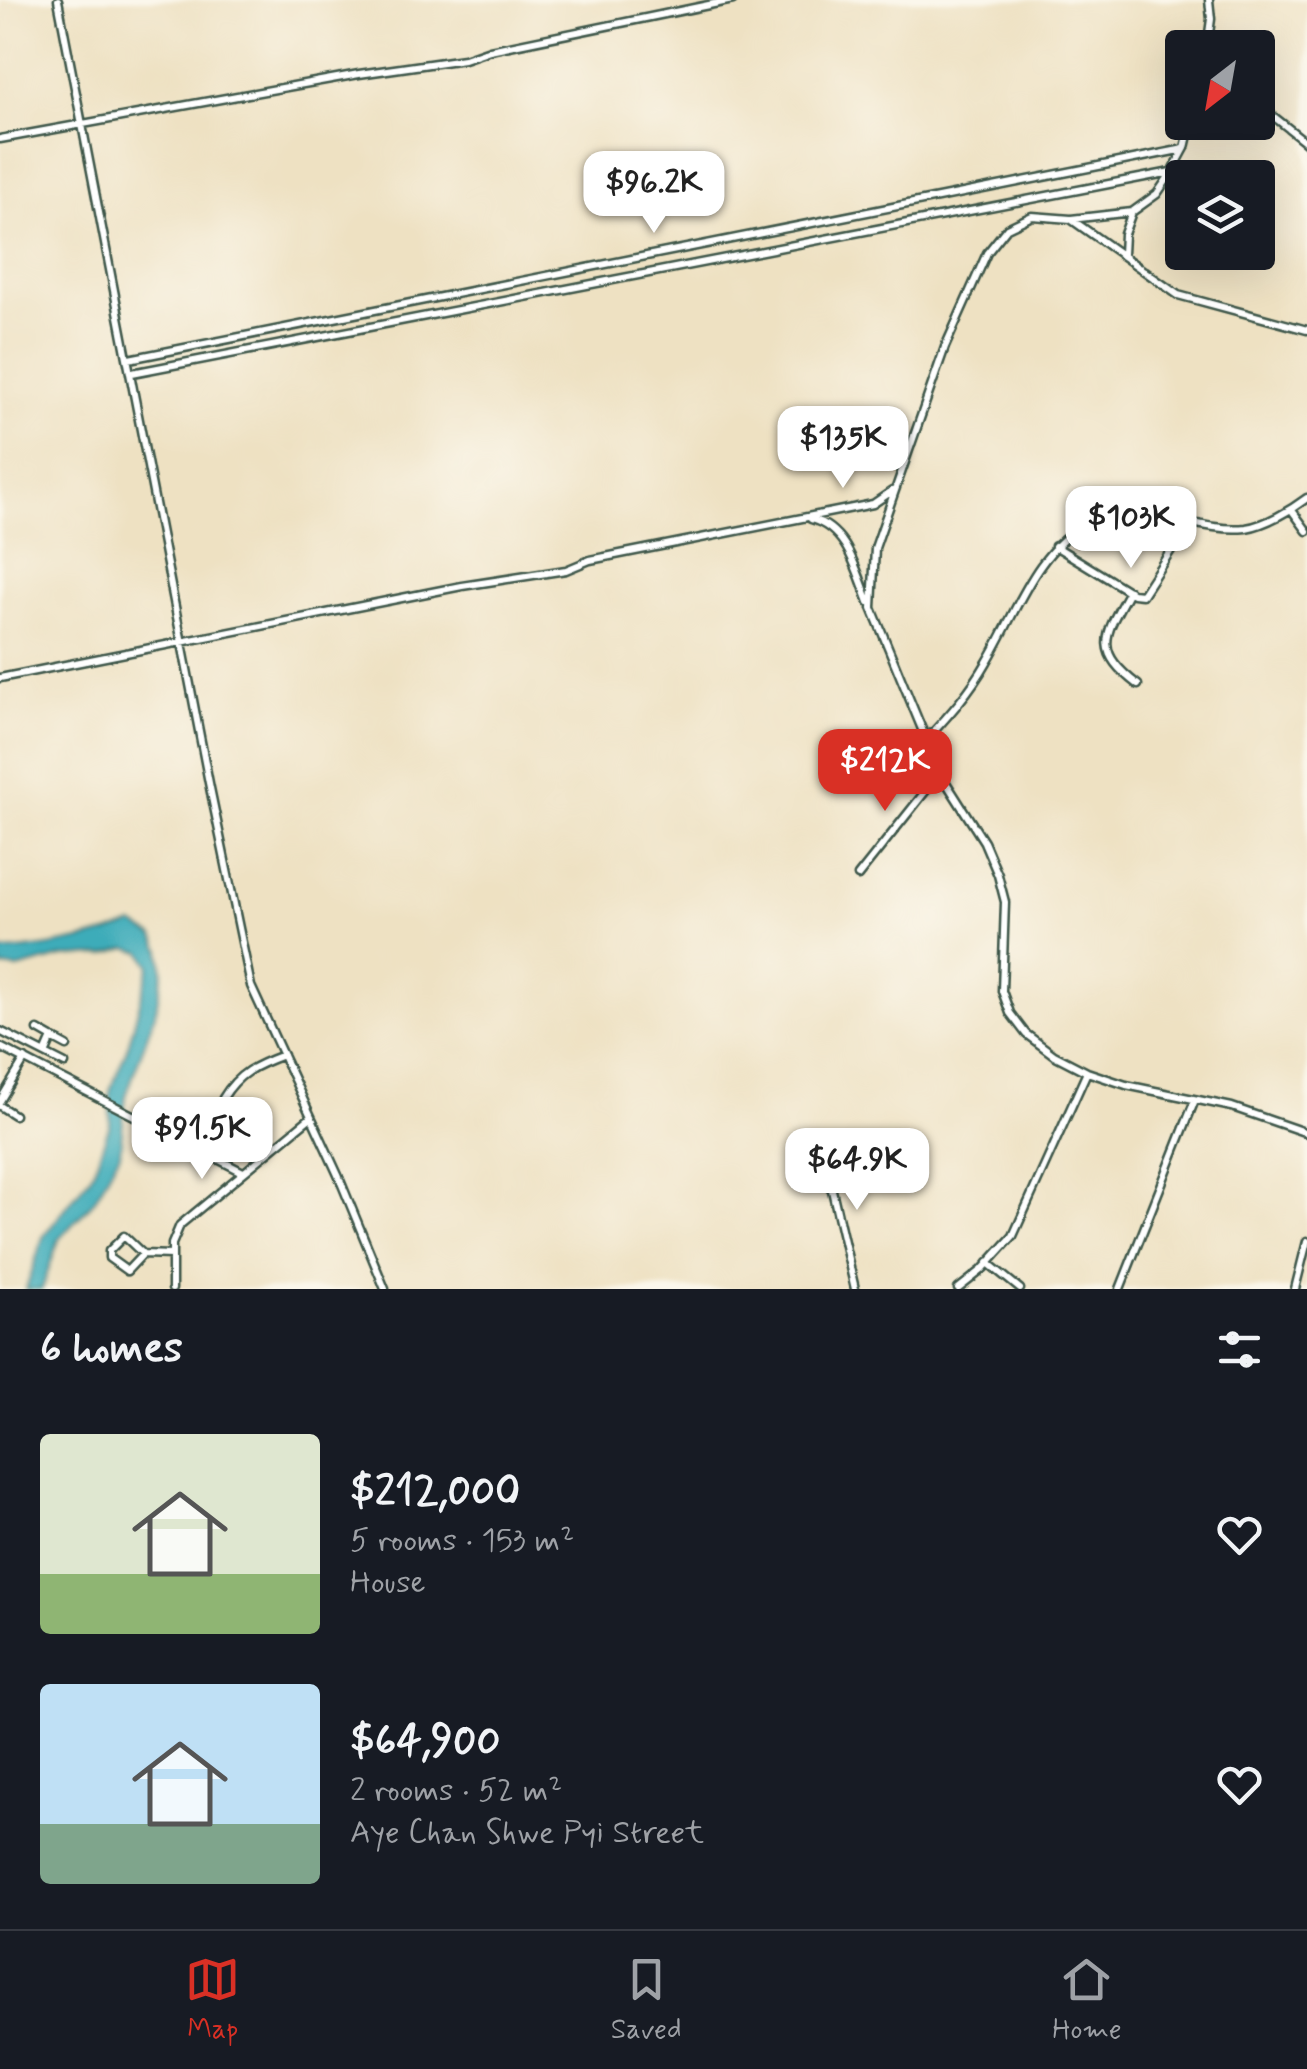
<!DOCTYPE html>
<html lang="en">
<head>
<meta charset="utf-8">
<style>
  :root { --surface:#171b24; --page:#20242c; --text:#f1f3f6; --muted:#9ea1a6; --line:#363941; --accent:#d93025 }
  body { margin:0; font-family:Mynerve,sans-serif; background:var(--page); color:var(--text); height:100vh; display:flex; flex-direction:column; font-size:38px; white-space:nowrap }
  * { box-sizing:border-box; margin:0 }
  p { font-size:32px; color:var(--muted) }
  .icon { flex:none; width:55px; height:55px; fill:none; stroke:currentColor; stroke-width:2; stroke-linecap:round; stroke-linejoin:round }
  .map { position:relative; height:1289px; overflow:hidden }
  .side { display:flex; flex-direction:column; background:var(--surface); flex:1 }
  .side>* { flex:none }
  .needle { width:65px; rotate:211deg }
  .fabs { position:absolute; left:1165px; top:30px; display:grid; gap:20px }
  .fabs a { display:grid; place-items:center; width:110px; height:110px; border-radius:10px; background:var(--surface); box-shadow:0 10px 40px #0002; font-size:50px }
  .price { position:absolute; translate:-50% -85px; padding:0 22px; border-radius:20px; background:#fff; color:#222; font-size:32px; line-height:65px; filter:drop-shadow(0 2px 5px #0008) }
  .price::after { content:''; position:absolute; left:50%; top:60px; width:30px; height:22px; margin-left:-15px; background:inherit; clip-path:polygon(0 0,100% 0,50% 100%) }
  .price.active { background:var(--accent); color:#fff }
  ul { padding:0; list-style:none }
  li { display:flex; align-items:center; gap:30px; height:250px; padding:0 40px }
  li span { display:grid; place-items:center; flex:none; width:280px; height:200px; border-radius:10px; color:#555 }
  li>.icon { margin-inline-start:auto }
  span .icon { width:120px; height:120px; fill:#fffc; stroke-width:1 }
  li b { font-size:42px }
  h2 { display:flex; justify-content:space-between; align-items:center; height:120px; padding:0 40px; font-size:42px }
  .menu { display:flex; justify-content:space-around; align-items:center; height:140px; border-top:2px solid var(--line); background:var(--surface); font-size:28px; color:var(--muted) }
  .menu a { display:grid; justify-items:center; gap:5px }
  .menu .active { color:var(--accent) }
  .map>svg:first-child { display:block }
  .water { fill:#3cacb9; stroke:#2e7476; stroke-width:2.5 }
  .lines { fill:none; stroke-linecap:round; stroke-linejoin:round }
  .minor-casing { stroke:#3e5649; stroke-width:11 }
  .minor { stroke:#fff; stroke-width:6 }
</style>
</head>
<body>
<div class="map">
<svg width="1307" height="1289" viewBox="0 0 1307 1289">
  <rect width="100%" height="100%" fill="#fbf7ec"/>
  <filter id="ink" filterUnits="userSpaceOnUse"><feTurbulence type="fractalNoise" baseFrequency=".01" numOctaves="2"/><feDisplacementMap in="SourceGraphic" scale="20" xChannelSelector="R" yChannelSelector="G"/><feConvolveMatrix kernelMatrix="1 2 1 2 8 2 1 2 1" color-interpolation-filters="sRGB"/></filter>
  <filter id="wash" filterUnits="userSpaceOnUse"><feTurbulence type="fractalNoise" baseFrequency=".0048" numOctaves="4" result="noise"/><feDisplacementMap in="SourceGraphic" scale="40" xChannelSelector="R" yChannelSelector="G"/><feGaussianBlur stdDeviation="2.25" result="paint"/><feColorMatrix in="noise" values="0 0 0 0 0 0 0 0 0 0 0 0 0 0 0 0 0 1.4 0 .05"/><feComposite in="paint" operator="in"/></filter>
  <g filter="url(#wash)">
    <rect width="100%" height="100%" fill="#eee1c2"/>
    <path class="water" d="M133,924l21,12 7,14 2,22 -8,42 -29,82 -6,57 -26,48 -35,38 -17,50h-16l17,-52 48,-62 6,-14 13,-37v-33l18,-45 22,-81 -8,-13 -15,-4 -22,7 -43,2 -44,12 -18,-2v-16c36,-1 100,-13 133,-27z"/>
  </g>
  <g filter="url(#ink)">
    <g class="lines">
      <defs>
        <path id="minor" d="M58,0l151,783 42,203 87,189 47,114
          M1207,48l4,-29 -2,-19
          M1258,104l49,39
          M1191,122l-6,26 -13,24 -15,22 -25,18 -61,7 -39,-3 -25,12 -20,25 -42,94 -70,201 -3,60 68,165 44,69 14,33 7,27 -3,89 8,22 16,21 28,21 33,17 39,13 106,22 75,26
          M0,139l359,-65 105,-15 26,-9 243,-50
          M1072,220l106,75 129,35
          M1123,254l1,-20 8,-22
          M129,359l1055,-210
          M132,373l1039,-201
          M1291,509l16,22
          M811,519c37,10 45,51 58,83
          M1055,546l78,48 9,1 48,-74
          M1129,591c-24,44 -37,59 9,94
          M0,678l462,-92 104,-16 24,-10 283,-56 19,-13
          M926,740c23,-25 44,-48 61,-78 30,-50 47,-110 101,-140 48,-27 107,12 158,6 20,-3 45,-18 61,-30
          M858,876l82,-103
          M38,1030l14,8
          M0,1031l65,33
          M0,1047l243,125
          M45,1054l7,-16 15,8
          M223,1098c15,-25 33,-33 60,-43
          M0,1101l25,-42
          M0,1106l14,9
          M811,1156l21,34 23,99
          M143,1254l-16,17 -18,-13v-7l15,-15 19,18 29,1
          M988,1263l32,26
          M172,1289v-45l8,-19 131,-108
          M958,1289l24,-19 31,-34 74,-164
          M1120,1289l75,-189
          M1295,1289l12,-48"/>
      </defs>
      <use href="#minor" class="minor-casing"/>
      <use href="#minor" class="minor"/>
    </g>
  </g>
</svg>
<div class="fabs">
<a><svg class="needle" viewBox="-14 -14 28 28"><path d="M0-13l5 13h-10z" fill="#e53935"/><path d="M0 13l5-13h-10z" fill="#9ea1a6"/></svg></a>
<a><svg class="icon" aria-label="layers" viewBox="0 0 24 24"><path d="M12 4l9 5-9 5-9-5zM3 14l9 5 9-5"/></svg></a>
</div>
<b class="price" style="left:654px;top:236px">$96.2K</b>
<b class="price" style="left:843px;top:491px">$135K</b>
<b class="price" style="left:1131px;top:571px">$103K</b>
<b class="price active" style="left:885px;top:814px">$212K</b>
<b class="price" style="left:202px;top:1182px">$91.5K</b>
<b class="price" style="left:857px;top:1213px">$64.9K</b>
</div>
<section class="side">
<h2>6 homes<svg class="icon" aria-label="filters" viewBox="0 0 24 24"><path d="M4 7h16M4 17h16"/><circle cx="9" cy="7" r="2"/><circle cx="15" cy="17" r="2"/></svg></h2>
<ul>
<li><span style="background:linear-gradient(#dfe7d0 70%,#8fb573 0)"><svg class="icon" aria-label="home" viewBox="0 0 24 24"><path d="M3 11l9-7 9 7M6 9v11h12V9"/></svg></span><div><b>$212,000</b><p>5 rooms · 153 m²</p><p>House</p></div><svg class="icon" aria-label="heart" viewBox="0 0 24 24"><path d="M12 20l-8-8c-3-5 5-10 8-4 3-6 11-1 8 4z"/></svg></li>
<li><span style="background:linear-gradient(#bfe0f5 70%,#7fa58c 0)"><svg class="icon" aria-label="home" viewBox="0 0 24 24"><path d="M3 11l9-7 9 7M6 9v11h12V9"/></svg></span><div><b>$64,900</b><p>2 rooms · 52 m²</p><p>Aye Chan Shwe Pyi Street</p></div><svg class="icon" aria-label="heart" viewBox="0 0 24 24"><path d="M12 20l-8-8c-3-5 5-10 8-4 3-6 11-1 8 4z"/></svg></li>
</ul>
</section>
<nav class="menu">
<a class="active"><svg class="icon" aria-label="map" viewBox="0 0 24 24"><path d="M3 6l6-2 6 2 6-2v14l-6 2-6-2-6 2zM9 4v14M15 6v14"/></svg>Map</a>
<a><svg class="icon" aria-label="saved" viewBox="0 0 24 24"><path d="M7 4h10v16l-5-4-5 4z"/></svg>Saved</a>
<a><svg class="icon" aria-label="home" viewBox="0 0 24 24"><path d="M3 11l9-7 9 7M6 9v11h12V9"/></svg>Home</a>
</nav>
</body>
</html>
